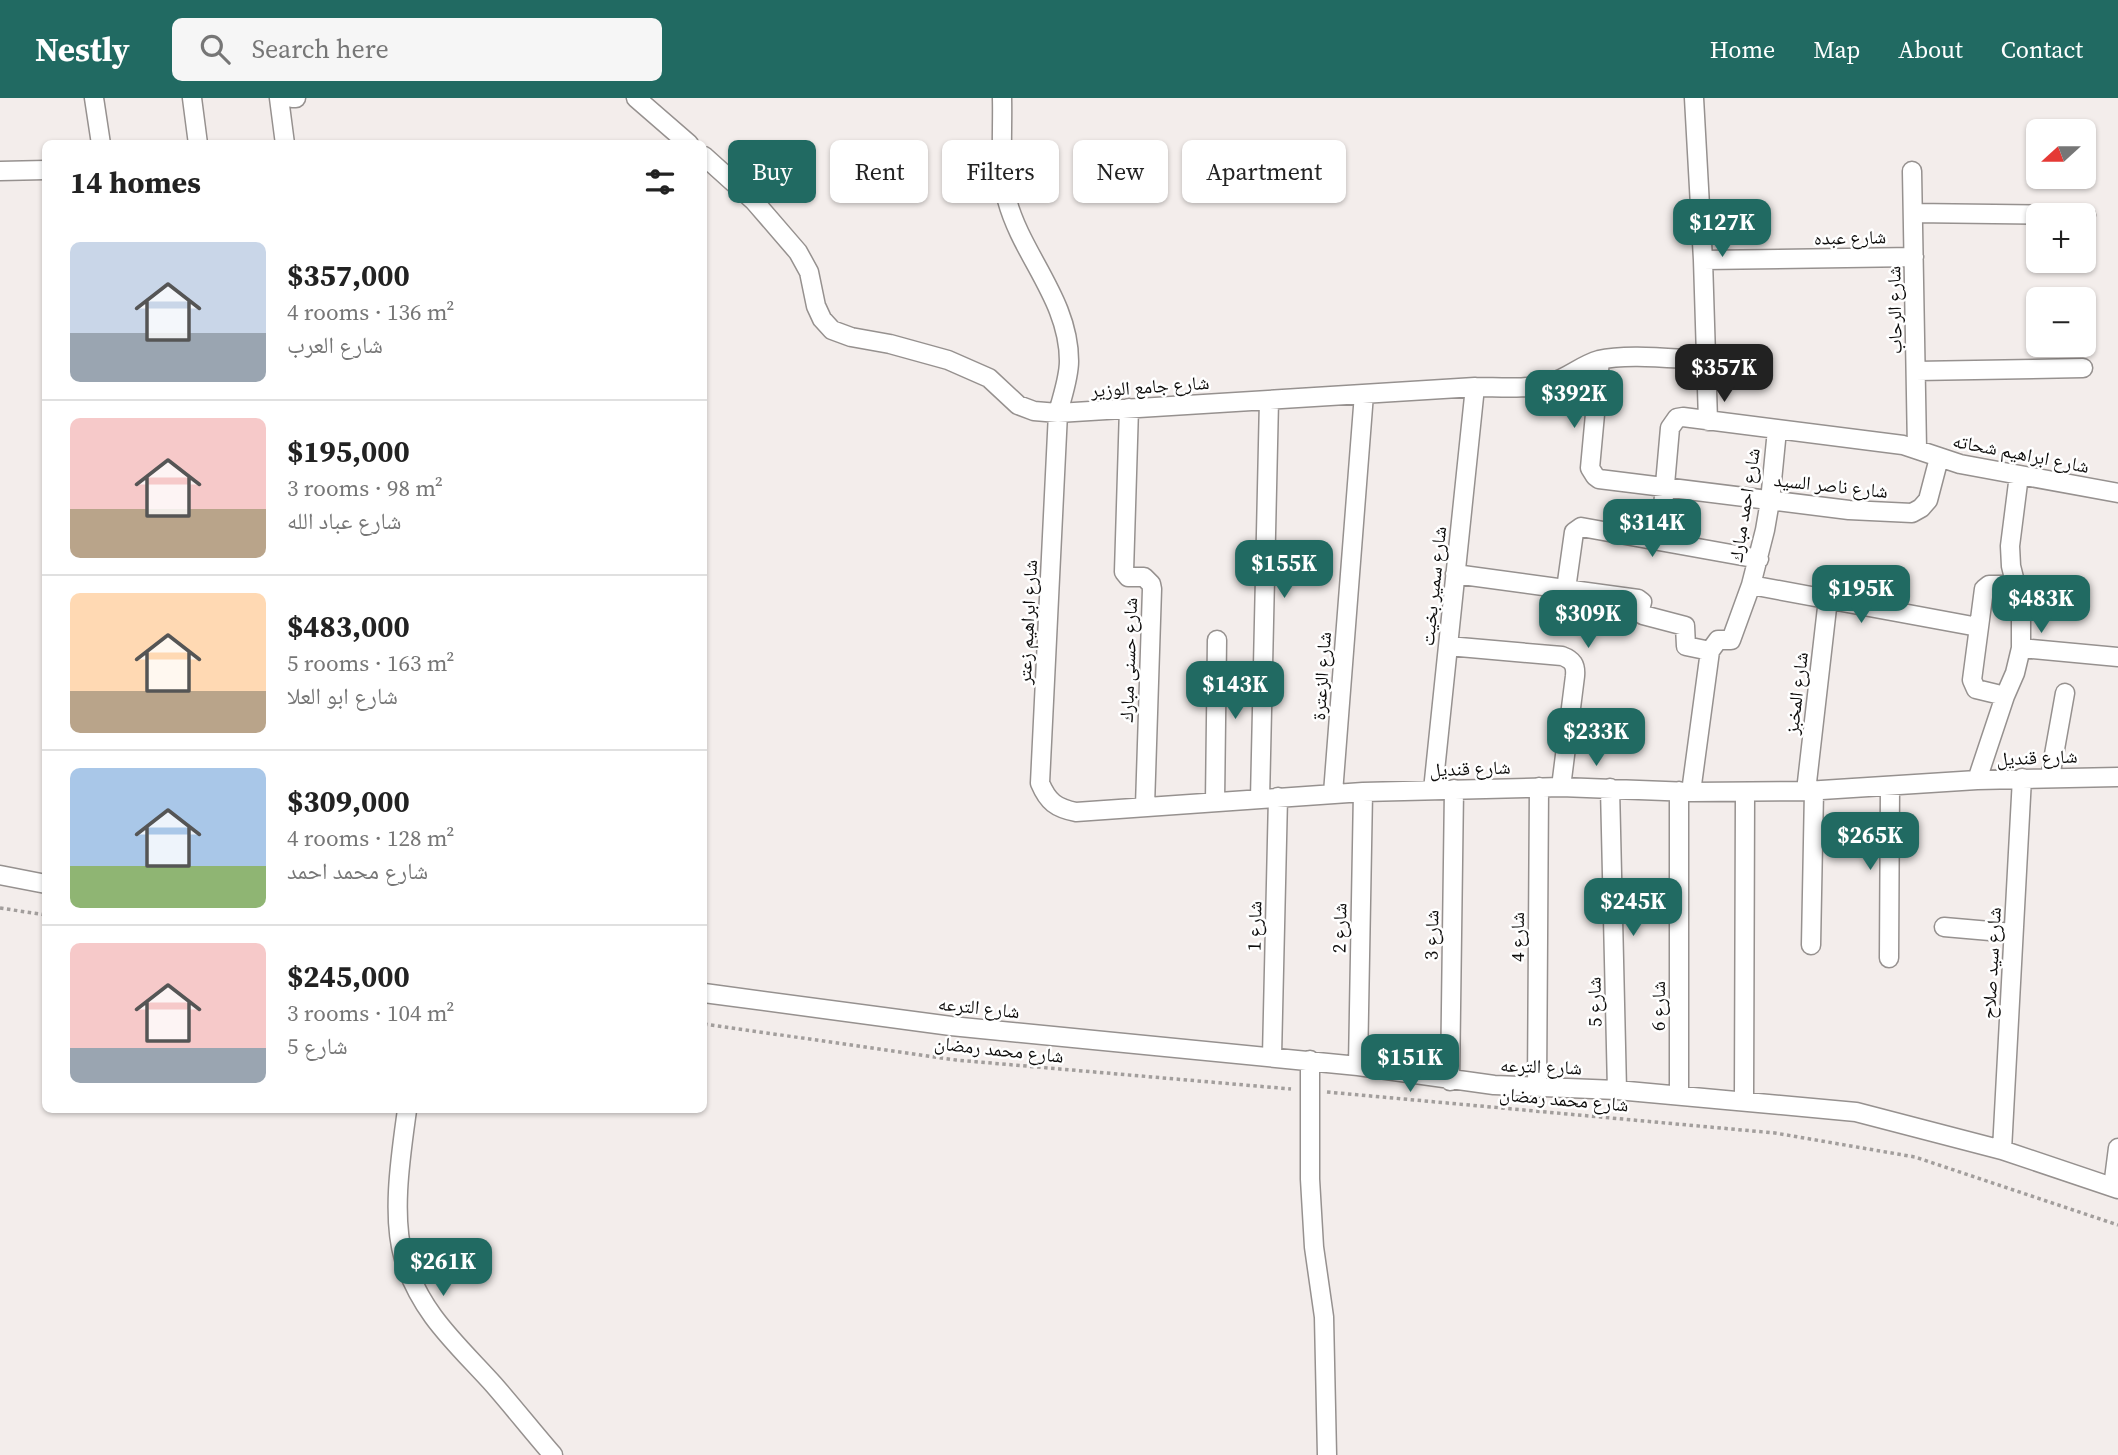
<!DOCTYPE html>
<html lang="en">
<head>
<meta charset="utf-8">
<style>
  :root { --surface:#fff; --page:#f6f6f6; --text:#222; --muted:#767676; --line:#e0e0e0; --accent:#216a62 }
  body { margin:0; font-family:"Source Serif 4","Noto Naskh Arabic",serif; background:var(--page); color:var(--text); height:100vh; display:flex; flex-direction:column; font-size:26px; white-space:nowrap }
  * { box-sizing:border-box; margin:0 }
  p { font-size:23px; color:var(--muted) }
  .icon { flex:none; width:38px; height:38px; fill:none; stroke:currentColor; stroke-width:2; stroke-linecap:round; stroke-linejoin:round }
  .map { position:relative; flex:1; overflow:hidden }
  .side { position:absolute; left:42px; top:42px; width:665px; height:973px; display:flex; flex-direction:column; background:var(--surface); border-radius:10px; box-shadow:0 2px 5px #0004 }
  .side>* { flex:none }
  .guide { position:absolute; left:728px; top:42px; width:665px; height:63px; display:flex; gap:14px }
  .needle { width:46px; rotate:249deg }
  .tools { position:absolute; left:2026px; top:21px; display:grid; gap:14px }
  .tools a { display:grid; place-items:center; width:70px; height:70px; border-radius:10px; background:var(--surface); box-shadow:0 2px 5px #0004; font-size:35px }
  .price { position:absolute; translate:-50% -60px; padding:0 16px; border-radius:14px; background:var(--accent); color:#fff; font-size:23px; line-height:46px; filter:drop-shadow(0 2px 4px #0008) }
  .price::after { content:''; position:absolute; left:50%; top:42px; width:21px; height:16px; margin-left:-10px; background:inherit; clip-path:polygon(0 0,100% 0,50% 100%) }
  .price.on { background:#222; color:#fff }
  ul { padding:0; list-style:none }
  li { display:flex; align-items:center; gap:21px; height:175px; padding:0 28px }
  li+li { border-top:2px solid var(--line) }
  li span { display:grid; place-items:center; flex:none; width:196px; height:140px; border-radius:10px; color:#555 }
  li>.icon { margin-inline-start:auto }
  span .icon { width:84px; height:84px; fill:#fffc; stroke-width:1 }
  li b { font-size:30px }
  h2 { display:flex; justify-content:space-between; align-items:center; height:84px; padding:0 28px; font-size:30px }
  .tag { padding:0 24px; border-radius:10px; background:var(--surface); box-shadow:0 2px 5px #0004; font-size:24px; line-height:63px }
  .tag.on { background:var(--accent); color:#fff }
  header { display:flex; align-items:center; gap:42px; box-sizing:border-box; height:98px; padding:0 35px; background:var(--accent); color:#fff }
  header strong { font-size:33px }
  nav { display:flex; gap:38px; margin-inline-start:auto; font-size:24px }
  .search { width:490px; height:63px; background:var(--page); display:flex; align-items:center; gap:18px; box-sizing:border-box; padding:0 24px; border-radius:10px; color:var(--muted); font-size:26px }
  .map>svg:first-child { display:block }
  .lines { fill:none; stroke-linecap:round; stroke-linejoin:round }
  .minor-casing { stroke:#96918f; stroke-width:21 }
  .path { stroke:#a29e9c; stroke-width:3.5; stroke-dasharray:3.5 3.5; stroke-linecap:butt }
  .minor { stroke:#fff; stroke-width:18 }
  .labels { text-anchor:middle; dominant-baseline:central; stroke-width:5; stroke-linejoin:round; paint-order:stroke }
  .street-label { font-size:19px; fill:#0e0d0c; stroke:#fff }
</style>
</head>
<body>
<header>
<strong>Nestly</strong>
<div class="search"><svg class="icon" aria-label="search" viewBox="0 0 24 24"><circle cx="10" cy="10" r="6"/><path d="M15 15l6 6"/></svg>Search here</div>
<nav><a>Home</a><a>Map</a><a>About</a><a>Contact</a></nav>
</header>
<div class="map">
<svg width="2118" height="1357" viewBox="0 0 2118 1357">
  <rect width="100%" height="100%" fill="#f3edeb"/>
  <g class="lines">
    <defs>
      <path id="minor" d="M94,0l7,46
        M192,0l6,46
        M279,0l6,46
        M292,0h4
        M636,0l53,46
        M1002,0c1,33 -3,71 5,102 15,56 62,100 62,161 0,17 -7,36 -11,52l-18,370c8,19 16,25 36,29l287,-20 198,-5 130,5 115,-1 171,-11 141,-3
        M1694,0l9,162 5,161
        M704,58l50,45 44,51 11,20 7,34 6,13 10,11 19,7 39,7 58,16 41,18 29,27 16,6 24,2 417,-26c25,0 51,3 75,-4 18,-5 31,-18 49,-23 28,-7 77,-1 107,0
        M0,73l46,-1
        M1912,73l5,278
        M1913,115l173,2
        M1703,162l211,-3
        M1600,262l-10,108 5,8 4,3 250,31 63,3 9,-5 7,-8 11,-42
        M1916,273l167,-3
        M1129,310l-5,164 4,5h16l7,7 1,5 -7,217
        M1660,443l10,-113 7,-10 6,-1 220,28 57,19 158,29
        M1455,476l183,25 4,3 -2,7 3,6 42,11 1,20 24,5 8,-11h13l20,-55 14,-55 5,-29 7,-71
        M1751,487l227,42
        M1566,491l8,-57 7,-5 178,32
        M1448,548l114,10c11,4 14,9 13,20l-14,111
        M2021,550l97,9
        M2005,598l-29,-7 -4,-9 12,-91 5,-4h28
        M2050,679l15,-84
        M1977,682l28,-84 10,-23 6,-25v-42l-10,-40 -1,-20 9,-71
        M1610,690l7,302
        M1433,692l42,-403
        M1679,693v304
        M1806,693l22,-192
        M1691,694l19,-141
        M1333,695l31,-399
        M1260,701l9,-399
        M1215,704l2,-162
        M0,777l46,9
        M1944,829l69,6
        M1811,847l3,-154
        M1889,860l1,-172
        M704,895l247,33 407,40 136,19 123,5 239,22 146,38 116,39
        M1272,958l6,-259
        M1310,962v119l4,68 10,70 3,138
        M1358,968l5,-274
        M1450,983l4,-292
        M1537,990l2,-301
        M1744,1002l1,-308
        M407,1012c-6,44 -16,106 -3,149 17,55 53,85 90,126 20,23 39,47 59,70
        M2002,1052l20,-372
        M2113,1089l5,-39"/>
    </defs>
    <use href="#minor" class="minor-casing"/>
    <path class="path" d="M0,810l46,7
      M704,926l252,36 335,29
      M1327,994l448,41 140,24 203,68"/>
    <use href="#minor" class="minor"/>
  </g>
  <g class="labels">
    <g class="street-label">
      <text transform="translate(1850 139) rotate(-1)">شارع عبده</text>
      <text transform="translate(1894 212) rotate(-91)">شارع الرحاب</text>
      <text transform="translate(1150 288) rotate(-4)">شارع جامع الوزير</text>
      <text transform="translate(2021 355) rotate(11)">شارع ابراهيم شحاته</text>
      <text transform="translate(1831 387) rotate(6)">شارع ناصر السيد</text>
      <text transform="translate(1744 407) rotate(-81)">شارع احمد مبارك</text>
      <text transform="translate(1433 488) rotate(-84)">شارع سمير بخيت</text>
      <text transform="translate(1027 524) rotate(-87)">شارع ابراهيم زعتر</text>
      <text transform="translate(1128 562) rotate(-88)">شارع حسنى مبارك</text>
      <text transform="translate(1321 578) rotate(-86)">شارع الزعترة</text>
      <text transform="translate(1796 595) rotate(-83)">شارع المخبز</text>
      <text transform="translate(2037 659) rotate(-2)">شارع قنديل</text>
      <text transform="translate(1470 670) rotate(-2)">شارع قنديل</text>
      <text transform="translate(1254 828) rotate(-89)">شارع 1</text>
      <text transform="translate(1339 830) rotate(-89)">شارع 2</text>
      <text transform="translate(1431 837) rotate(-89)">شارع 3</text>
      <text transform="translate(1517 839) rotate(-90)">شارع 4</text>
      <text transform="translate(1991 865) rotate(-87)">شارع سيد صلاح</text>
      <text transform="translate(1594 904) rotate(-91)">شارع 5</text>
      <text transform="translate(1658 908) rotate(-90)">شارع 6</text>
      <text transform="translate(979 909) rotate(6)">شارع الترعه</text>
      <text transform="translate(999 951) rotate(6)">شارع محمد رمضان</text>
      <text transform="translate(1541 968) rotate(2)">شارع الترعه</text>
      <text transform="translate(1564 1001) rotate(5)">شارع محمد رمضان</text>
    </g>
  </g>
</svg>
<div class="tools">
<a><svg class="needle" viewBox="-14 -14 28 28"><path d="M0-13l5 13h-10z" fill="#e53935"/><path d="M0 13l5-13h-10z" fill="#767676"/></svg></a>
<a>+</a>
<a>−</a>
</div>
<b class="price" style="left:1722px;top:161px">$127K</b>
<b class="price on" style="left:1724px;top:306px">$357K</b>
<b class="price" style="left:1574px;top:332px">$392K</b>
<b class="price" style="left:1652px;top:461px">$314K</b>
<b class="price" style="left:1284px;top:502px">$155K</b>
<b class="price" style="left:1861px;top:527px">$195K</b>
<b class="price" style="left:2041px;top:537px">$483K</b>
<b class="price" style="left:1588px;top:552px">$309K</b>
<b class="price" style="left:1235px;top:623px">$143K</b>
<b class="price" style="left:1596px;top:670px">$233K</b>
<b class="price" style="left:1870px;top:774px">$265K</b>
<b class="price" style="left:1633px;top:840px">$245K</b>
<b class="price" style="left:1410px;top:996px">$151K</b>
<b class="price" style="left:443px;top:1200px">$261K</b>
<div class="guide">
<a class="tag on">Buy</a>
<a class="tag">Rent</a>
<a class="tag">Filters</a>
<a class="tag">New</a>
<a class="tag">Apartment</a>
</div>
<section class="side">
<h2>14 homes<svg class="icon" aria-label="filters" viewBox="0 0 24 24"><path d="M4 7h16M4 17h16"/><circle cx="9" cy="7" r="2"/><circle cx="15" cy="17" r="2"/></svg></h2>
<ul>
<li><span style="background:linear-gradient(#c9d6e8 65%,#9aa5b1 0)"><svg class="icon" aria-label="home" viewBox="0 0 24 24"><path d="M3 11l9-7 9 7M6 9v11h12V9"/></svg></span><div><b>$357,000</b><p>4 rooms · 136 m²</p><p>شارع العرب</p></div></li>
<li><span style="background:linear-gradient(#f6c9c9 65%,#b9a48a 0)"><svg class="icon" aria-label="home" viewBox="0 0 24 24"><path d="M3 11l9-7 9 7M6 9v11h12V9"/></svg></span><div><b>$195,000</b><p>3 rooms · 98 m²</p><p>شارع عباد الله</p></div></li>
<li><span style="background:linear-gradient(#ffd9b3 70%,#b9a48a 0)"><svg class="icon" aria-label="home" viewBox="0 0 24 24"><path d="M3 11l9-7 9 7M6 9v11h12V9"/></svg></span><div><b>$483,000</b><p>5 rooms · 163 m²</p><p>شارع ابو العلا</p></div></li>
<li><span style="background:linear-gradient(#a9c7e8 70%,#8fb573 0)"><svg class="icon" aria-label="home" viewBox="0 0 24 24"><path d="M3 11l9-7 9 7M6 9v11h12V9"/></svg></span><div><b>$309,000</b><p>4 rooms · 128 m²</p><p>شارع محمد احمد</p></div></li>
<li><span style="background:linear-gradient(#f6c9c9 75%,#9aa5b1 0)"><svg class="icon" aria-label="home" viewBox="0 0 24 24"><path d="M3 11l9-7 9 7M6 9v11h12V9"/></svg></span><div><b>$245,000</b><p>3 rooms · 104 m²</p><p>شارع 5</p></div></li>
</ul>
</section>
</div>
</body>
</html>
